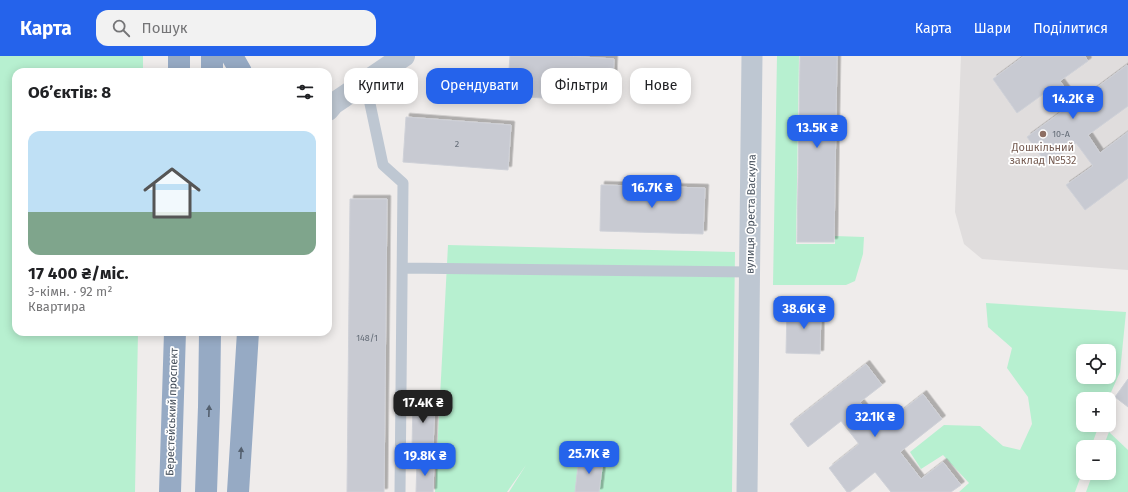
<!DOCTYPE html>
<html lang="uk">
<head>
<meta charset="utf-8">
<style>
  :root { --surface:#fff; --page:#f2f2f2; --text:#202124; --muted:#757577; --accent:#2563eb }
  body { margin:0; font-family:"Fira Sans",sans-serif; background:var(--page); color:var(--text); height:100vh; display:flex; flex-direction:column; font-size:15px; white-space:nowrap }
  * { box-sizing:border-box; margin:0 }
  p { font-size:13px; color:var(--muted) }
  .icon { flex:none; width:22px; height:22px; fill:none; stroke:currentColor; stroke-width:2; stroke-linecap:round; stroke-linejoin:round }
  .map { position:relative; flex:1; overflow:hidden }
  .details { position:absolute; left:12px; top:12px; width:320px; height:268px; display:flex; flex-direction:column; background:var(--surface); border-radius:12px; box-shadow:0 2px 10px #0003 }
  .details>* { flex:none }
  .top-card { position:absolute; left:344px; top:12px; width:380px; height:36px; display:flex; gap:8px }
  .tools { position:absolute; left:1076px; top:288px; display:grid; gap:8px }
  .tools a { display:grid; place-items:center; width:40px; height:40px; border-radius:8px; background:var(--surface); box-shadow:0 2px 10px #0003; font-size:20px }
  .price { position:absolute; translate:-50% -34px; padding:0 9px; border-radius:8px; background:var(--accent); color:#fff; font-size:13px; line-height:26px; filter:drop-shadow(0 1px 2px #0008) }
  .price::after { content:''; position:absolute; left:50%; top:24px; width:12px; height:9px; margin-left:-6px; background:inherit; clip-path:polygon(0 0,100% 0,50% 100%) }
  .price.selected { background:#222; color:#fff }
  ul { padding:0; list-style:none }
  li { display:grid; align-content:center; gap:8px; height:212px; padding:0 16px }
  li span { display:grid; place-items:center; height:124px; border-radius:12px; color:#555 }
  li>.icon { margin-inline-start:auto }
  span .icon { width:72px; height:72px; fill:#fffc; stroke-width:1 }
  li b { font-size:17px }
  h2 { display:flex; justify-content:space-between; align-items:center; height:48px; padding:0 16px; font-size:17px }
  .tag { padding:0 14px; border-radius:12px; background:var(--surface); box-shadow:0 2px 10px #0003; font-size:14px; line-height:36px }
  .tag.selected { background:var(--accent); color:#fff }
  header { display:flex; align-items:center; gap:24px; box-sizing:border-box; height:56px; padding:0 20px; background:var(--accent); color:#fff }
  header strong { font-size:19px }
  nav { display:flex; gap:22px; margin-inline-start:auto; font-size:14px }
  .search { width:280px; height:36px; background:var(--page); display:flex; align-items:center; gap:10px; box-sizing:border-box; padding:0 14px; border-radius:12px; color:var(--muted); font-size:15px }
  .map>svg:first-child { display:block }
  .education { fill:#e0dddd }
  .green { fill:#b7f0d0; fill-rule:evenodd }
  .building { fill:#c8cad2; stroke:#cfd1d8; filter:url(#shadow) }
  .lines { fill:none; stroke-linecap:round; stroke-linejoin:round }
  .service { stroke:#bec7d2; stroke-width:11 }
  .minor { stroke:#bec7d2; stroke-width:21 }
  .tertiary { stroke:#bec7d2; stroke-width:22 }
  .trunk { stroke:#96aac4; stroke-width:22 }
  .oneway { fill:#54606f }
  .education-dot { fill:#8d6e63; stroke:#fff; stroke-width:1.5 }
  .labels { text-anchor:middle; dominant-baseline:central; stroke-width:3.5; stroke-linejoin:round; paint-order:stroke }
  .number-label { font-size:9px; fill:#656d78 }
  .education-label { font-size:11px; fill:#785e54; stroke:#fff }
  .street-label { font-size:11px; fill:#444e5a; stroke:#fff }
</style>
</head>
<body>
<header>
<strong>Карта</strong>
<div class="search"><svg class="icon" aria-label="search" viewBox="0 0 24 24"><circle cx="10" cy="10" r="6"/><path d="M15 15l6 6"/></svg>Пошук</div>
<nav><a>Карта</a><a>Шари</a><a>Поділитися</a></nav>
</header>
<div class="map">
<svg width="1128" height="436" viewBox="0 0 1128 436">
  <defs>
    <filter id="shadow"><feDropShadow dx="3.5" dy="-3.5" stdDeviation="0" flood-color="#0004"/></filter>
  </defs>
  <rect width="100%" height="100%" fill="#efeceb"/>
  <path class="education" d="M961,0h167v214l-146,-11 -18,-15 -9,-32z"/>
  <path class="green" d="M0,0h143v16h-127v260h122l-3,160h-135z
    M777,0h22l-3,188h39v-8l29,1 -1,17 -8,27 -9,4h-73z
    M448,189l287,7 -3,240h-223l17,-27 -19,27h-72z
    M986,247l140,9 -6,60 -12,27h-25v26h16l-8,22h-8v23l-8,22h-116l10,-9 -26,-28 -22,14 -11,-17 34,-27 36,1 23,20 17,4 12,-26 -4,-27 -21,-29 5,-20 -24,-21zM1083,295h26v26h-26z
    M1109,376l19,18v42h-42l7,-19h16v-26h-6z"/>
  <path class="building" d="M510,0h57l47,3 -2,43 -105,-6z
    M800,0h37l-3,186h-37z
    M1024,0h61l3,5 -28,20 16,22 51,-38 1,2v39l-40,29 12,18 28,-21v46l-43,32 -19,-25 27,-19 -17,-23 -29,21 -20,-27 41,-30 -15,-20 -36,26 -24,-34z
    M406,61l105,8 -3,45 -105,-8z
    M601,129l104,3 -2,46 -103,-3z
    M350,143h37l-3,293h-37z
    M787,251h34l-1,47 -34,-1z
    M866,308l16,21 -22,17 20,26 43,-34 19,25 -42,33 21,27 22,-17 18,23 -10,7h-60l-16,-20 -25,20h-3l-18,-24 30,-24 -18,-23 -33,26 -18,-23z
    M1128,323v28l-13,-10z
    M413,346h22l-2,45h-21z
    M579,401l24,3 -4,32h-24z
    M417,405l17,1 -1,30h-17z"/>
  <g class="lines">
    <path class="service" d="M361,29l8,14 14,66 20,18 -3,309
      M403,212l347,4"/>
    <path class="minor" d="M747,436l5,-436"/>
    <path class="tertiary" d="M328,54l5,-6 71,-48"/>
    <path class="trunk" d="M232,0l9,16
      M179,16v-16
      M212,16v-16
      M170,436l5,-160
      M206,436l3,-85 1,-75
      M238,436l10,-160"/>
  </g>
  <defs><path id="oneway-solid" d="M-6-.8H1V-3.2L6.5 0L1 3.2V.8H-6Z"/></defs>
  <g class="oneway">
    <use href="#oneway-solid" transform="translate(209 355) rotate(-88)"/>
    <use href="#oneway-solid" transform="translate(241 397) rotate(-87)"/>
  </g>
  <circle class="education-dot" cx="1043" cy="78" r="4"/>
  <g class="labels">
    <g class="number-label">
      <text x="1061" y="78">10-А</text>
      <text x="457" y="88">2</text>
      <text x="367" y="282">148/1</text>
    </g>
    <g class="education-label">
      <text x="1043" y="91">Дошкільний<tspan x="1043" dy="13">заклад №532</tspan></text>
    </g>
    <g class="street-label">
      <text transform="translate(751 158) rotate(-89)">вулиця Ореста Васкула</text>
      <text transform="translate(172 356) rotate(-88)">Берестейський проспект</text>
    </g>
  </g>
</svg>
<div class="tools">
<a><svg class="icon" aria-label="locate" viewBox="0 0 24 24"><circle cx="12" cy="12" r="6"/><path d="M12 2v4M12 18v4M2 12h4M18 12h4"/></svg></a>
<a>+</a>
<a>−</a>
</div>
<b class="price" style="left:1073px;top:64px">14.2K ₴</b>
<b class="price" style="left:817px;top:93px">13.5K ₴</b>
<b class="price" style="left:652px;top:153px">16.7K ₴</b>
<b class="price" style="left:804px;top:274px">38.6K ₴</b>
<b class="price selected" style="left:423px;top:368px">17.4K ₴</b>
<b class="price" style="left:875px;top:382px">32.1K ₴</b>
<b class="price" style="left:589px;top:419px">25.7K ₴</b>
<b class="price" style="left:425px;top:421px">19.8K ₴</b>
<div class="top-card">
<a class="tag">Купити</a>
<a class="tag selected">Орендувати</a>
<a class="tag">Фільтри</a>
<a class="tag">Нове</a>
</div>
<section class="details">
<h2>Об’єктів: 8<svg class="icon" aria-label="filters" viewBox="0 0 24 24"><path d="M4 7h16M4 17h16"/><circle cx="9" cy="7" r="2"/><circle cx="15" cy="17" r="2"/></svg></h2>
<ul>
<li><span style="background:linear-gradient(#bfe0f5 65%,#7fa58c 0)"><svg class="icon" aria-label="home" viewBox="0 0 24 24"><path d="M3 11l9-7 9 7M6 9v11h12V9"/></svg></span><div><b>17 400 ₴/міс.</b><p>3-кімн. · 92 m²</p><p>Квартира</p></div></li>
</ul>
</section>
</div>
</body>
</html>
